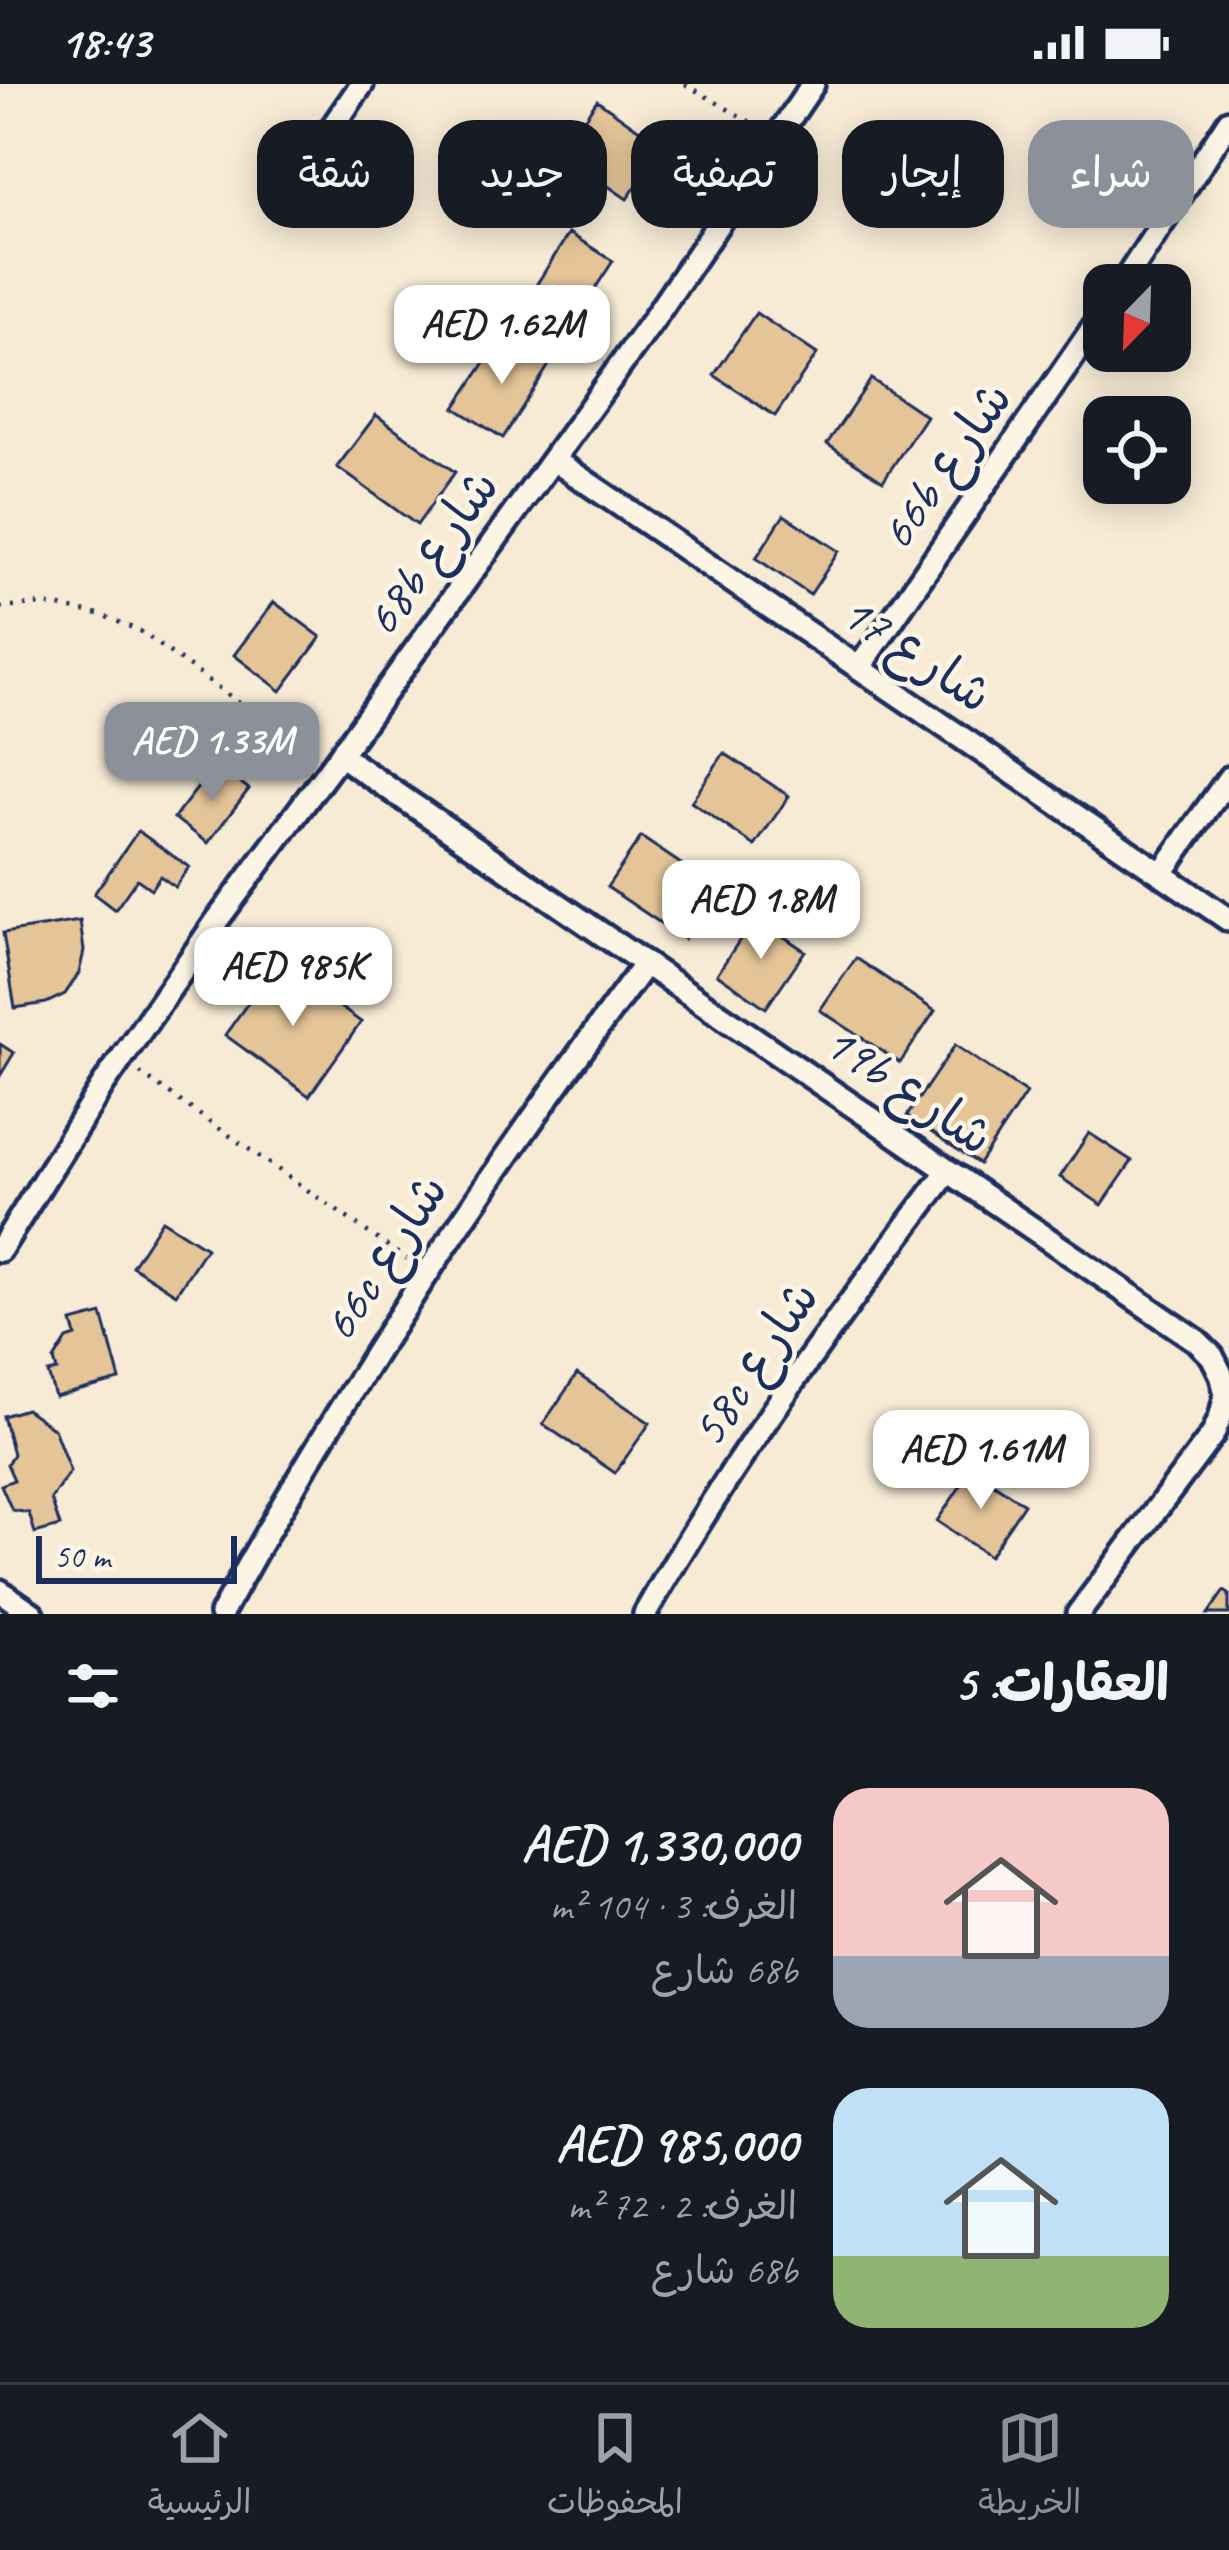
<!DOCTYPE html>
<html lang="ar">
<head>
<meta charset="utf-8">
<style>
  :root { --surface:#171b24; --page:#20242c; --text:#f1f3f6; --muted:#9ea1a6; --line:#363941; --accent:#8c9099 }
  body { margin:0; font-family:Caveat,"Playpen Sans Arabic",sans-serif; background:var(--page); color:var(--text); direction:rtl; height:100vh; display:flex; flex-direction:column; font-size:45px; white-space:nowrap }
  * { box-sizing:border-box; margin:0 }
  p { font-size:39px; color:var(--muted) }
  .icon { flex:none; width:66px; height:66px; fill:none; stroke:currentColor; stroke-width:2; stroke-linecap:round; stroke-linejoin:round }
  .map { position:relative; height:1530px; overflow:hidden; direction:ltr }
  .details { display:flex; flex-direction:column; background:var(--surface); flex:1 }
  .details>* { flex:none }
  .top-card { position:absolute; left:36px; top:36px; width:1158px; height:108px; direction:rtl; display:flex; gap:24px }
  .needle { width:78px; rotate:203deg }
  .fabs { position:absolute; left:1083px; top:180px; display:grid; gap:24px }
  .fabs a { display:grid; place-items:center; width:108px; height:108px; border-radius:24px; background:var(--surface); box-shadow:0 6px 30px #0003; font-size:60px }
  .scale { position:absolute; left:36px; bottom:30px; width:201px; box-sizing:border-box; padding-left:12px; border:6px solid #1b2f5e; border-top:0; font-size:33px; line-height:42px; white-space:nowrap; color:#1b2f5e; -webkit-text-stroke:9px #fcf5e5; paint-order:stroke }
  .price { position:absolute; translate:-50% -102px; padding:0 27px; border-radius:24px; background:#fff; color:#222; font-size:39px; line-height:78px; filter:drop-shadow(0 3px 6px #0008) }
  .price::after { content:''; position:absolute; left:50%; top:72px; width:36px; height:27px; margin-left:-18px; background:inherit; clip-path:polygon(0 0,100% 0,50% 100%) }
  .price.current { background:var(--accent); color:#fff }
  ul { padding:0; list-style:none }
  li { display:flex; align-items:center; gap:36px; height:300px; padding:0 60px }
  li span { display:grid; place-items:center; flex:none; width:336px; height:240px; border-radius:36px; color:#555 }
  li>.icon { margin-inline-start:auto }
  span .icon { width:144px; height:144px; fill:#fffc; stroke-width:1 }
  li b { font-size:51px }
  h2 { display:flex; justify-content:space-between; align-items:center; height:144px; padding:0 60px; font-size:51px }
  .chip { padding:0 42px; border-radius:36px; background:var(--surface); box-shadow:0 6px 30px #0003; font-size:42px; line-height:108px }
  .chip.current { background:var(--accent); color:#fff }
  .status { display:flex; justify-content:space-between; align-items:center; height:84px; padding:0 60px; background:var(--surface); direction:ltr }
  .status svg { height:33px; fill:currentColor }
  .tabs { display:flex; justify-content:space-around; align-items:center; height:168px; border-top:3px solid var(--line); background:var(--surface); font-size:33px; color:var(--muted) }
  .tabs a { display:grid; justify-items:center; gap:6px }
  .tabs .current { color:var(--accent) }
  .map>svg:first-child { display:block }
  .building { fill:#e5c598; stroke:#1b2f5e; stroke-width:3 }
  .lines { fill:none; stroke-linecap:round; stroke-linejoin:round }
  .street-casing { stroke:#1b2f5e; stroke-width:30 }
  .path { stroke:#1b2f5e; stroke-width:4.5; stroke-dasharray:3 9; stroke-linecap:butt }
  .street { stroke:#fcf5e5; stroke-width:21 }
  .labels { text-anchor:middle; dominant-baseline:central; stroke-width:9; stroke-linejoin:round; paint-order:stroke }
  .street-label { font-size:51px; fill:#1b2f5e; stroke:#fcf5e5 }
</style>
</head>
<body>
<div class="status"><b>18:43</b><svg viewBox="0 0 49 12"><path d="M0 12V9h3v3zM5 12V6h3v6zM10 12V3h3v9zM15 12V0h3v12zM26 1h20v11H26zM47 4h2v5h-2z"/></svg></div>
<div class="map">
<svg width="1229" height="1530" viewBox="0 0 1229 1530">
  <rect width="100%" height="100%" fill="#f7ebd6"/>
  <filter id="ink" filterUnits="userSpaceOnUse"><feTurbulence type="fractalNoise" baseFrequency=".00833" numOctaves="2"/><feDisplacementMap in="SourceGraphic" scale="24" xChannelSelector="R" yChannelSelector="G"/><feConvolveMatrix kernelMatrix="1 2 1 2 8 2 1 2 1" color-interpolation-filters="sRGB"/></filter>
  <g filter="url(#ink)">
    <path class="building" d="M597,16l67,47 -37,52 -67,-46z
      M569,149l44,28 -47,72 -43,-27z
      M756,229l61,41 -42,62 -61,-41z
      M503,251l46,30 -46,73 -48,-30z
      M871,295l55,37 -43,65 -56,-37z
      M376,331l79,57 -38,53 -80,-58z
      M784,431l55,36 -29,44 -54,-37z
      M274,518l47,35 -40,54 -47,-36z
      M724,669l65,43 -34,50 -64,-44z
      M216,680l33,25 -41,54 -34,-25z
      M138,747l51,36 -14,20 -15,-11 -9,13 -14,-10 -22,31 -21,-16z
      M641,753l77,52 -34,50 -77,-52z
      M755,833l50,34 -39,57 -49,-34z
      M80,837l4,30 -5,22 -14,21 -19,9 -31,5 -12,-75z
      M856,874l79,53 -35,52 -80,-53z
      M277,878l84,60 -52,74 -84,-61z
      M0,960l14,9 -14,23z
      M955,961l71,48 -47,71 -72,-48z
      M1089,1049l43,28 -30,44 -42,-28z
      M162,1136l44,28 -30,46 -44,-28z
      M102,1230l18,66 -65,17 -7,-24 9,-2 -3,-11 13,-21 9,-3 -4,-14z
      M577,1290l73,49 -35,50 -72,-49z
      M26,1325l28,20 16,42 -19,28 9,27 -25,7 -6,-20 -17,-3 -11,-25 13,-5 -7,-16 6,-10 -10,-38z
      M972,1385l52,35 -35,52 -52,-35z
      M1224,1507l5,3v20h-21z"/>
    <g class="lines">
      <defs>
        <path id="street" d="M315,68l47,-68
          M1122,201l107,-164
          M554,376l675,460
          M859,584l245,-356
          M340,671l857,586 15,15 9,18 5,20 -5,21 -8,19 -135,180
          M1161,790l68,-96
          M0,1166l103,-165 115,-166 122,-164 311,-432 162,-239
          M0,1507l33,23
          M221,1530c126,-230 268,-440 424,-650
          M645,1530c88,-156 195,-300 303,-443"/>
      </defs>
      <use href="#street" class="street-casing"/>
      <path class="path" d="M685,0l72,42
        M0,524l44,-4 55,10 41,17 170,123
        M140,989l266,186"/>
      <use href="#street" class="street"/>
    </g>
  </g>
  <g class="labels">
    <g class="street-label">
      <text transform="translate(945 381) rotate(-55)">66b شارع</text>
      <text transform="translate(431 468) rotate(-54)">68b شارع</text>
      <text transform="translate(917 569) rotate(34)">شارع 17</text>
      <text transform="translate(909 1005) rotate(34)">19b شارع</text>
      <text transform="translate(384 1173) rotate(-57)">66c شارع</text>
      <text transform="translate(754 1279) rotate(-56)">58c شارع</text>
    </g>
  </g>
</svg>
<div class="fabs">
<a><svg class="needle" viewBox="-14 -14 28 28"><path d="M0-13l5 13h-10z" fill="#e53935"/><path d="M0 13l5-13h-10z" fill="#9ea1a6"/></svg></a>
<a><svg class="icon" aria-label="locate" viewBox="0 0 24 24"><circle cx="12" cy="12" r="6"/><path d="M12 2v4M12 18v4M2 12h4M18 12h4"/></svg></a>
</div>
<div class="scale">50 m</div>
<b class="price" style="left:502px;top:303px">AED 1.62M</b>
<b class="price current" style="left:212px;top:720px">AED 1.33M</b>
<b class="price" style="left:761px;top:878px">AED 1.8M</b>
<b class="price" style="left:293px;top:945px">AED 985K</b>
<b class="price" style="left:981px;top:1428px">AED 1.61M</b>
<div class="top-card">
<a class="chip current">شراء</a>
<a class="chip">إيجار</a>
<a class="chip">تصفية</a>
<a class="chip">جديد</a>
<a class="chip">شقة</a>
</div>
</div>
<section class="details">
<h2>العقارات: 5<svg class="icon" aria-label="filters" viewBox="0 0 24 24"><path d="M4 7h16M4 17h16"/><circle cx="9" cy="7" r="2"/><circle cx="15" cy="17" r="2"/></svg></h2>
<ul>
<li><span style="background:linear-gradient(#f6c9c9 70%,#9aa5b1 0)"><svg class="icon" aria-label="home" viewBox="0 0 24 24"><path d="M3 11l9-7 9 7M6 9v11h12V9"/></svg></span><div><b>AED 1,330,000</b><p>الغرف: 3 · 104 m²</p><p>68b شارع</p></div></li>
<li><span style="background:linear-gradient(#bfe0f5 70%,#8fb573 0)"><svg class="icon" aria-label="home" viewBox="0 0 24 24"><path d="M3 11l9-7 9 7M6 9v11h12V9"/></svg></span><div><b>AED 985,000</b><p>الغرف: 2 · 72 m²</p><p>68b شارع</p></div></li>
</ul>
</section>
<nav class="tabs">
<a class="current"><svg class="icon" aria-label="map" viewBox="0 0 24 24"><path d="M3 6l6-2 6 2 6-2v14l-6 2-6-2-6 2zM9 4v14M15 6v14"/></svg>الخريطة</a>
<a><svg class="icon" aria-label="saved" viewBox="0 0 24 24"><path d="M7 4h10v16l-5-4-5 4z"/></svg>المحفوظات</a>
<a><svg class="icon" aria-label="home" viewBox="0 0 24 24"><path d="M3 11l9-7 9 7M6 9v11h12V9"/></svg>الرئيسية</a>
</nav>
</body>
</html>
